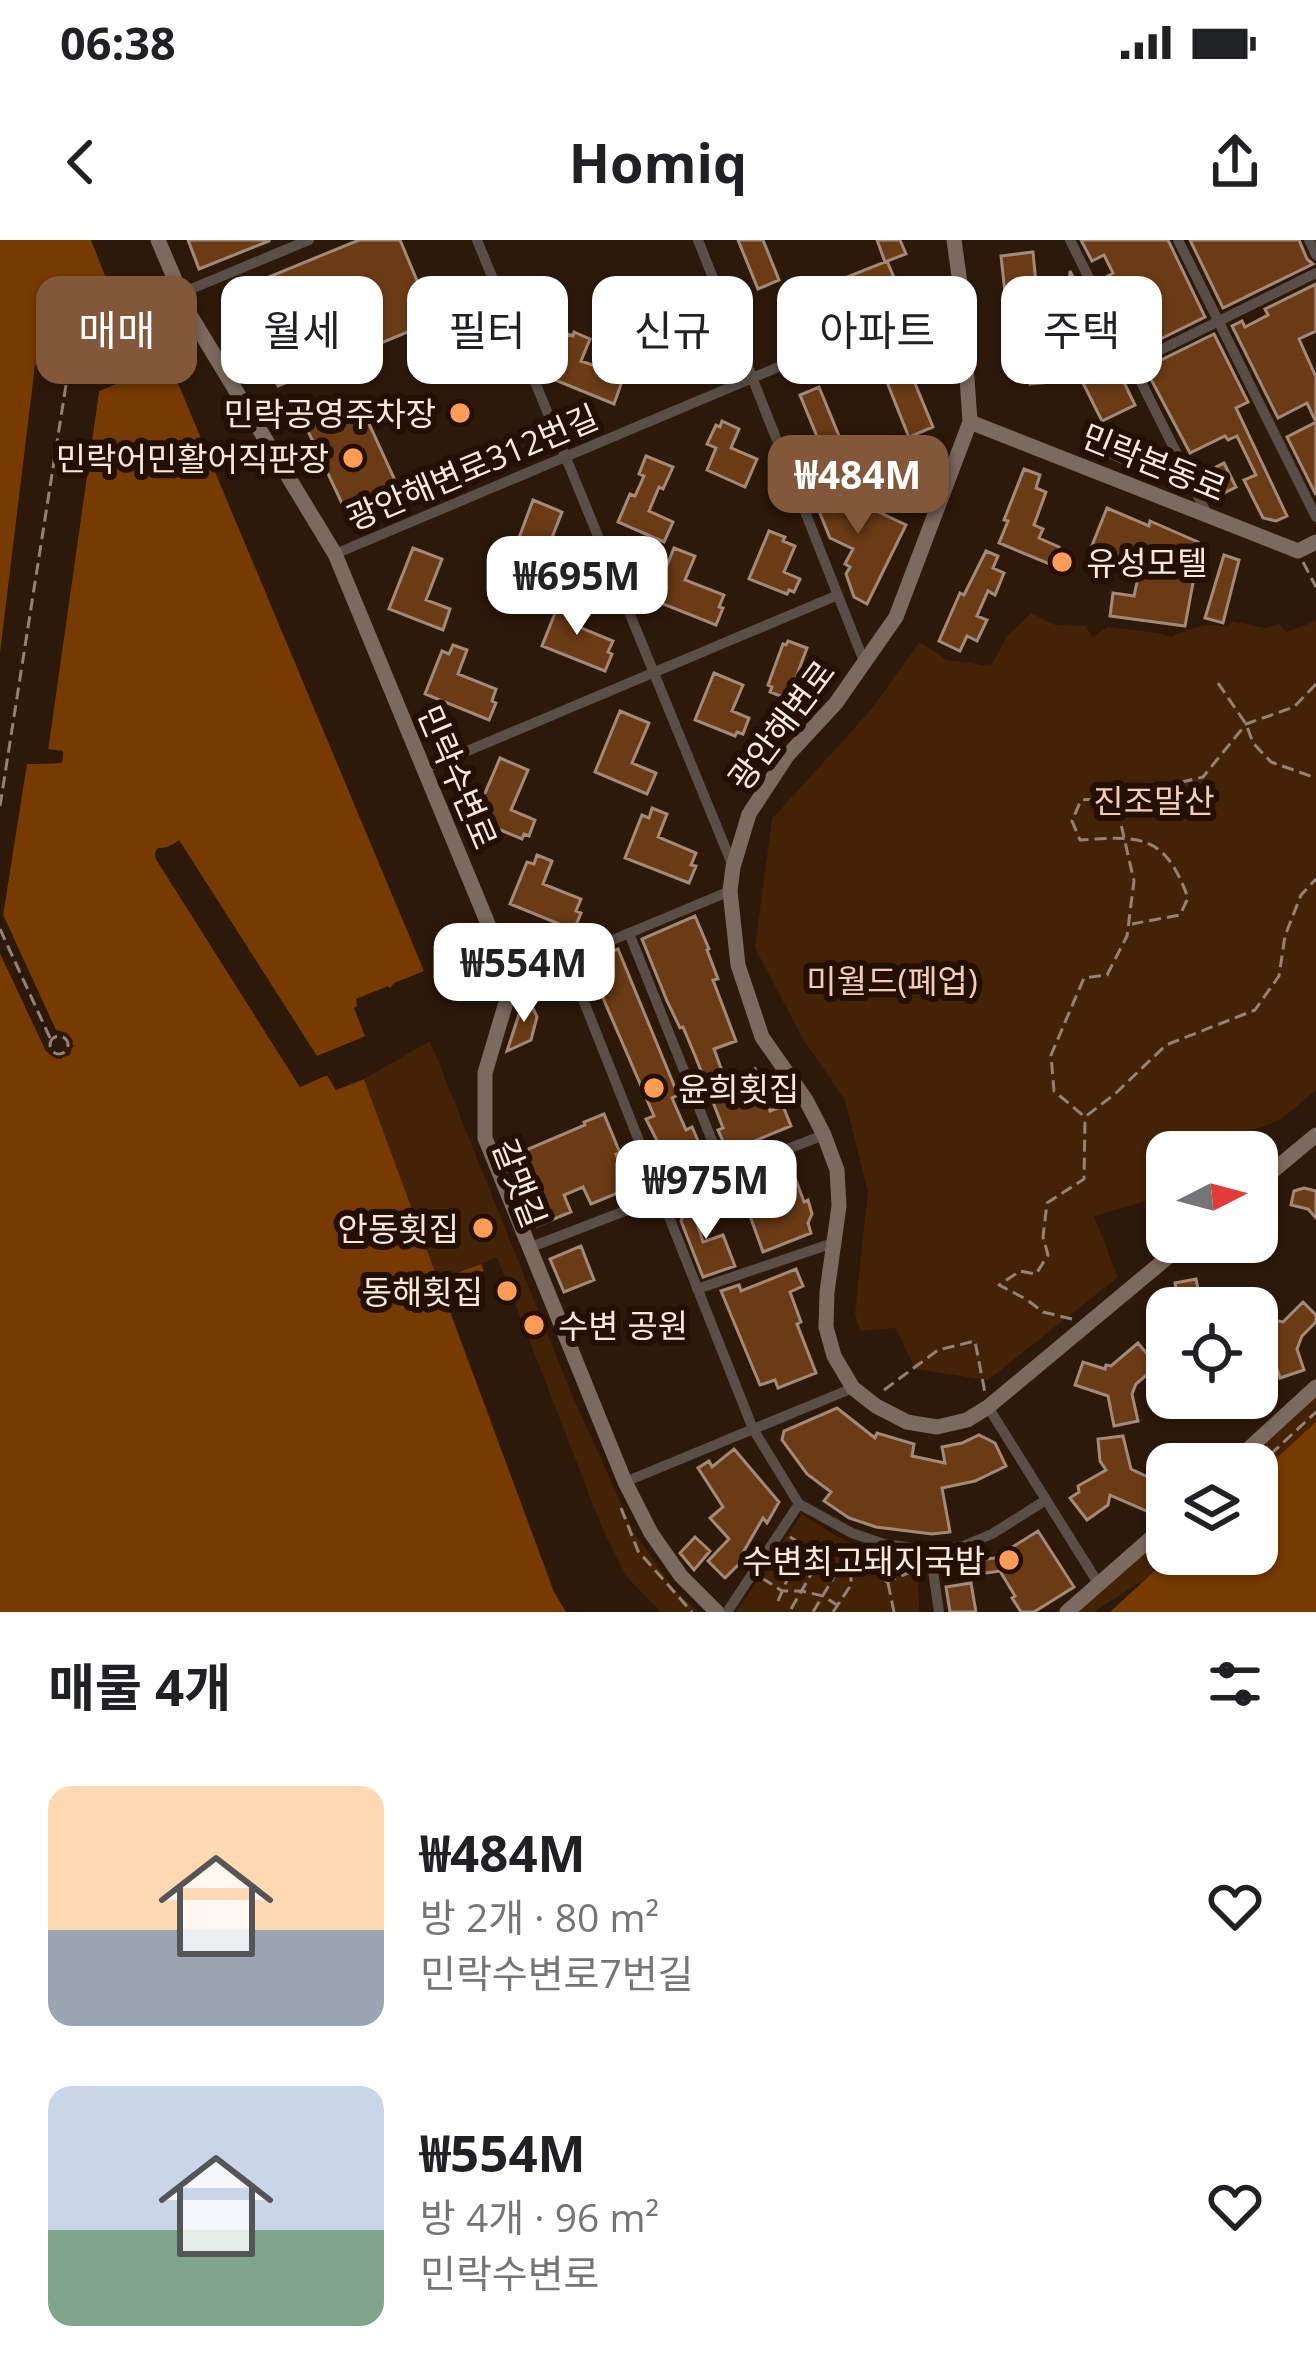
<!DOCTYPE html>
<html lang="ko">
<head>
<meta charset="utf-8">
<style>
  :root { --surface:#fff; --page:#f2f2f2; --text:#202124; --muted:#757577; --accent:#83583a }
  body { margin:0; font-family:"Open Sans","Noto Sans KR",sans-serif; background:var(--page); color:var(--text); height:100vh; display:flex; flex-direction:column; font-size:45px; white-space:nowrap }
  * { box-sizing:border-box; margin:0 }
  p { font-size:39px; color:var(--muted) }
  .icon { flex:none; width:66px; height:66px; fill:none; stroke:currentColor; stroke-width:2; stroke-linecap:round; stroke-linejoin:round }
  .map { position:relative; height:1372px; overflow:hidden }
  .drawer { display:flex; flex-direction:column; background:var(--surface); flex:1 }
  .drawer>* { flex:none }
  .hud { position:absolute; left:36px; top:36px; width:1245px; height:108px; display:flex; gap:24px }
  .needle { width:78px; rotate:84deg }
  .buttons { position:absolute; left:1146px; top:891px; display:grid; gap:24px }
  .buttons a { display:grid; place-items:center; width:132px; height:132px; border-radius:24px; background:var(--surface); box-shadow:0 3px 9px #0004; font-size:60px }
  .price { position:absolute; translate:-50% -102px; padding:0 27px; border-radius:24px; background:#fff; color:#222; font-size:39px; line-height:78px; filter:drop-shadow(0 3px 6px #0008) }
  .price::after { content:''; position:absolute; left:50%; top:72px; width:36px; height:27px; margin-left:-18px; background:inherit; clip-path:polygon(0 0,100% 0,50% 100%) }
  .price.active { background:var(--accent); color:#fff }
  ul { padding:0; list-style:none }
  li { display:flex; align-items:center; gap:36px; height:300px; padding:0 48px }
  li span { display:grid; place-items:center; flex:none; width:336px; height:240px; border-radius:24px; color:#555 }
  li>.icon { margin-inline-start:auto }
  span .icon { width:144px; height:144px; fill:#fffc; stroke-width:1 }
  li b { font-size:51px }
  h2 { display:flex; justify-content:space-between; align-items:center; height:144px; padding:0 48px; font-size:51px }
  .pill { padding:0 42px; border-radius:24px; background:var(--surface); box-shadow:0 3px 9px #0004; font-size:42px; line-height:108px }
  .pill.active { background:var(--accent); color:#fff }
  .status { display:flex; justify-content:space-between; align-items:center; height:84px; padding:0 60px; background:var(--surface); direction:ltr }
  .status svg { height:33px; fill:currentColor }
  header { display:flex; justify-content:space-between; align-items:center; height:156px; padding:0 48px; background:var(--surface); font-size:54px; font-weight:700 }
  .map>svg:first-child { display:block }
  .green { fill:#442206 }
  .water { fill:#773a00 }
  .pier { fill:#2d190a }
  .building { fill:#6b3b15; stroke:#a38978; stroke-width:3 }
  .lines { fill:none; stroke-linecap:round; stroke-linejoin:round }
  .path { stroke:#938276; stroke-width:3; stroke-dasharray:12 6; stroke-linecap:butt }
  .street { stroke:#594f48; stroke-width:10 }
  .secondary { stroke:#7b6a5f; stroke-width:15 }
  .poi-dot { fill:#fd9c56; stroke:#231003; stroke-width:4.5 }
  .labels { text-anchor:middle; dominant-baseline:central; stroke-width:12; stroke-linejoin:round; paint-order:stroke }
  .poi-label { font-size:33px; fill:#f7e9e0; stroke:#231003; text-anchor:end }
  .street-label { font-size:33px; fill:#f7e9e0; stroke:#231003 }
  .park-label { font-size:33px; fill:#f3cdb5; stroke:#231003 }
</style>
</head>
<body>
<div class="status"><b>06:38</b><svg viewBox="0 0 49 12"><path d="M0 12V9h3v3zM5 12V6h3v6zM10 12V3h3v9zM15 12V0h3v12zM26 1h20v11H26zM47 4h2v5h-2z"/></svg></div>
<header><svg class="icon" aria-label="back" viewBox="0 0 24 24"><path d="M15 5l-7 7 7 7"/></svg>Homiq<svg class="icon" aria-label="share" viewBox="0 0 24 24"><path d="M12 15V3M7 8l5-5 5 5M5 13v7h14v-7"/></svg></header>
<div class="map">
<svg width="1316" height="1372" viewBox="0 0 1316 1372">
  <rect width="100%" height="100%" fill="#2d190a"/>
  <path class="green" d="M1031,373l24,12 31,1 6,11 16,-10 51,6 12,4c19,-9 36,-15 57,-10l3,-6 34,7 14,-4 7,8 30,-11v469l-36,30 -83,32h-30v43l-73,21 24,61 -130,103 -73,-11 -19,-41 -36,3 -5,-18 13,-121 -23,-92 -42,-61 -48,-91 17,-129 97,-107 51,-70 27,18 44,6 16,-30z
    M430,801l142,354 63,139 39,55 24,23h-37l-36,-37 -24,-50 -104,-268 -59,24 -74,-202z
    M1316,1147v45l-59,52v-20h-25z
    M802,1274l34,22 35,15 36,6 11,13 1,42h-183z
    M1167,1284v30h11l-16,14 -68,44h-39l45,-26z"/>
  <path class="water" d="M0,0h91l30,77 -59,21 -27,28 -35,287z
    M169,122l255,609 -30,12 -4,5 -2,-2 -32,13 1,7 -3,2 11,28 -48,21 -138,-216 -24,12 1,6 144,228 27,-12 9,15 28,-11 74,201 43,-16 3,7 -42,19 112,302 12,20h-566v-659l46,98 7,6 8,2 13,-13 -18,-15 -53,-116 24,-151 35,-1 1,-12 -15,-1 51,-359z
    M1316,1182v190h-206l63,-58h84v-78z"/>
  <path class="pier" d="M126,75l-3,7 -58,22 -25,24 -34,286 -6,5 35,-293 27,-28z
    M167,117l2,5 -70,29 -51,358 15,2 -1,12 -36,1 -23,151 53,115 11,3 6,8 -3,14 -13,4 -11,-8 -46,-98v-6l5,4 47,97 3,4h8l5,-10 -4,-4 -13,-4 -51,-112v-26l21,-133 5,-5h31l-12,-3 -3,-6 52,-360z
    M179,600l138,216 32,-13 3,6 -33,13 -6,-1 -136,-212 -6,4 -9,-1 -1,5 142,223 24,-11 5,2 6,12 24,-10 2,6 -28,11 -9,-15 -27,12 -144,-228 -1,-6 3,-5 12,-1z"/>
  <path class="building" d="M188,0h81v1l-70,28z
    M359,0h41l34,81 -156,65 -41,-96z
    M738,0h25l16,40 -21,9z
    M877,0h23l6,14 -19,7 9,21 -95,39 -9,-22 93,-37z
    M1081,0h87l37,77 -69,34 -35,-71 12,-7 -9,-18 -12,6z
    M1190,0h109l8,19 6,5 -90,44z
    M1033,12l4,42 32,-3 1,-20 65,134 -33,16 -46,-92 6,52 -32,3 -5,-46 -15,1 -9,-83z
    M1316,44v47l-17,8 17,38v118l-29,-58 29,-15 -9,-19 -29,15 -46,-92 10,-5 3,6 23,-12 -3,-6z
    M658,62l15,6 -8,22 43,16 -10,28 -59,-24 2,-7 -4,-1 15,-38 4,1z
    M574,92l16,7 -9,22 43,15 -10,28 -59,-24 3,-6 -5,-2 15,-38 5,2z
    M1214,94l34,68 -12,6 51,108 -11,5 -13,-3 -19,-38 12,-5 -19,-39 -9,4 -3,-4 -35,17 -45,-85z
    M902,112l31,75 -24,10 8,18 -36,15 -8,-20 35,-15 -29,-73z
    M819,147l25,61 -19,8 -25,-61z
    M360,164l38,83 -52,25 -39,-83z
    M722,181l17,8 -8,19 26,11 -12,28 -38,-17 9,-22 -9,-4 9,-19 4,2z
    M1088,192l74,32 -6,13 -74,-32z
    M646,216l27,11 -10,22 -4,-2 -10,24 24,11 -9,20 -46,-20 12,-28 5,2 9,-20 -5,-2z
    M1224,223l12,24 -20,10 -12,-24z
    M1024,229l16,6 -4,13 10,4 -12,33 9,4 -4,9 20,9 -7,18 -53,-22 9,-22 -4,-1z
    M805,237l101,48 -39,79 -13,-7 -8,-23 4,-7 -5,-3 8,-15 -23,-11z
    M533,260l29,12 -16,41 25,9 -8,20 -53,-20z
    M1107,268l42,18 1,-5 48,21 -13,28 10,2 -10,54 -75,-10 3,-23 21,3 6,-28 -49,-20z
    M769,291l16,6 -2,4 12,5 -11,26 16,7 -6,13 -5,-2 -2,4 -38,-15z
    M413,308l29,11 -16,41 24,9 -7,21 -54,-21z
    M674,308l21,8 -10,24 39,15 -5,12 4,1 -7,17 -63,-25z
    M986,311l12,5 -5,12 11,5 -9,22 -7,-4 -11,25 10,4 -10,21 -10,-5 -7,15 -21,-10 21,-48 4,2z
    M1224,315l15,5 -16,63 -18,-5z
    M569,356l14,6 -9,23 39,16 -5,11 4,2 -7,17 -63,-25 17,-43 6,2z
    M788,401l19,7 -19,51 -18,-7 2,-5 -4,-2 15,-41 3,1z
    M453,405l14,5 -9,24 38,15 -4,12 4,2 -7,17 -64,-26 17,-43 7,3z
    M714,433l29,12 -11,26 17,7 -6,16 -6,-2 -2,4 -40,-16z
    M620,471l29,12 -17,40 24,10 -9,21 -52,-22z
    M500,518l28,12 -17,40 24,10 -6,16 -5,-2 -2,5 -48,-20z
    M652,568l15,6 -9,23 38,16 -5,12 5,1 -7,17 -64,-25 17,-43 7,3z
    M537,615l15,6 -9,23 38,15 -5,12 5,2 -7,17 -64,-26 17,-42 7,2z
    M695,676l14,33 -2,1 11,29 -5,1 23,61 -22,8 11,30 30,-10 15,42 13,-5 8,20 -63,26 -10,-22 5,-2 -27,-70 -13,-31 -3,1 -13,-27 -25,-62z
    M618,709l60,146 -6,3 14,32 6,-3 11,25 -33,14 -24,-47 8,-3 -67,-155z
    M526,753l11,24 -6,23 -24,11z
    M604,874l16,39 -4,1 14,34 -39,16 -8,-17 -19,8 7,17 -34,14 -25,-70 73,-31 -1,-3z
    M792,929l12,33 4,-2 4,14 -4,9 3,10 -48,19 -23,-64z
    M1304,948l12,3v27l-8,-9 -17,-4 3,-14z
    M708,960l6,14 -18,6 7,22 20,-7 12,31 -32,11 -22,-56 5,-12z
    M581,1006l13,34 -30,12 -14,-33z
    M796,1029l7,17 -13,6 11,30 -4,2 19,49 -38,15 -3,-8 -15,5 -39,-94 18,-6 2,6z
    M1196,1039l6,29h-22l-5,-25z
    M1303,1062l13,13v7l-14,14 -5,13 7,21 -24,8 -8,-25 -15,-4v-22l13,3 2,-10 11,2z
    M1138,1103l19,23 -21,18 -4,10 6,27 -24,5 -6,-30 -33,-11 8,-23 22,7 1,-4 5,1z
    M837,1168l38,30 2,-5 37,11 -2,12 33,7 -3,-16 20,-4 17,-8 16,8 11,23 -31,15 -33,7 8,44 -18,2 -56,-7 -27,-9 -25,-17 7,-9 -24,-18 -25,-34 2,-9z
    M1123,1196l8,33 21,10 -2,4 10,4 -11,25 -39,-17 -2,10 -21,15 -17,-22 9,-6 -1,-6 28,-16 -6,-9 -2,-22z
    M734,1209l45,53 -12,21 -4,-5 -22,38 3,3 -19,19 -17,-17 21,-22 -19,-21 13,-11 -25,-39 11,-7 3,6z
    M1038,1291l36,56 -40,25h-13l-9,-14 3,-2 -15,-25 -22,3 -2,-14 19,-2z
    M695,1297l15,14 -16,19 -14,-17z
    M971,1343l5,29h-26l-4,-25z"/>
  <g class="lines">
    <path class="path" d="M1303,322l13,25
      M1218,443l28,41 7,19 18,19 45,16
      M1316,444l-22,23 -48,17 -43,53 -88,21 19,83 -7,55 -20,39 -23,3 -33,77 3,36 31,26 31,-24 50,-48 89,-35 24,-34 6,-40 16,-41 15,-16
      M1113,558l-32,2 -9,21 8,19c61,-4 85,-6 108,58l-8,17 -48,9
      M0,566l68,-434 66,-37 40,-18
      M0,689l51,111
      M50 805a9 9 0 1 1 18 0a9 9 0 1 1-18 0Z
      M1072,1079l-29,-7 -17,-13 -27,-14 21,-14 16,3 12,-19 -5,-18 4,-34 37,-24 1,-60
      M884,1150l54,-40 37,-9 10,52
      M1257,1227l59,-55
      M621,1268l17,43 54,61
      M790,1297l50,30 30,1 17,14 26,-11 8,1
      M762,1338l20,13h20l21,5 14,9
      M888,1343l6,29
      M778,1361l13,-30 15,-22
      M791,1369l29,-50
      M813,1372l39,-65
      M833,1372l18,-27v-18"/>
    <path class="street" d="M477,0l255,624
      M698,0l167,424
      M1070,0l138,276
      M1178,0l138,277
      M1309,0l7,15
      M179,54l130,-54
      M1132,124l184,-91
      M335,314l626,-264
      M422,530l416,-175
      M629,693l96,240
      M567,719l186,470 46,75 53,29 32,11 46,6 33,-4 29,-12 54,-34
      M512,742l218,-91
      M531,1007l293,-112
      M697,1049l136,-46
      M988,1167l112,179
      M625,1242l228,-94
      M930,1310l9,62
      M727,1372l72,-108"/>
    <path class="secondary" d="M158,0l32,75 145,239 177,428 -27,91v65l140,344 26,51 30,43 36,36
      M954,0l7,50 9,132 -74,195 -60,86 -49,53 -38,58 -16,53 -3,24 8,74 24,72 44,63 18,35 13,35 2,36 -12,86 -1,35 8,29 19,32 23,18 31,16 30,5 30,-7 21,-13 198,-165
      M970,182l328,129 18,-9
      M1257,944l59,-49
      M1232,1224l84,-77
      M1067,1372l100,-88"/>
  </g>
  <g class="poi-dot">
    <circle cx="460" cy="173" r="12"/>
    <circle cx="353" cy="218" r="12"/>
    <circle cx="1062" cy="322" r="12"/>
    <circle cx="654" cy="848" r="12"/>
    <circle cx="483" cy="988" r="12"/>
    <circle cx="507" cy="1051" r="12"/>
    <circle cx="534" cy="1085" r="12"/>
    <circle cx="1009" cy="1320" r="12"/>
  </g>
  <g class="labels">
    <g class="poi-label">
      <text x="436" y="173">민락공영주차장</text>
      <text x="329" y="218">민락어민활어직판장</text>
      <text x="1086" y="322" text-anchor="start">유성모텔</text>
      <text x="678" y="848" text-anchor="start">윤희횟집</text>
      <text x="459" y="988">안동횟집</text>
      <text x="483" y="1051">동해횟집</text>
      <text x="558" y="1085" text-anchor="start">수변 공원</text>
      <text x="985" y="1320">수변최고돼지국밥</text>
    </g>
    <g class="street-label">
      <text transform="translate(1154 222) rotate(22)">민락본동로</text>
      <text transform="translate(472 227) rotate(-23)">광안해변로312번길</text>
      <text transform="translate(781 485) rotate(-53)">광안해변로</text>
      <text transform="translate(458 537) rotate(67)">민락수변로</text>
      <text transform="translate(520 943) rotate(69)">갈맷길</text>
    </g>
    <g class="park-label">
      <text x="1154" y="560">진조말산</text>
      <text x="892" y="740">미월드(폐업)</text>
    </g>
  </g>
</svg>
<div class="buttons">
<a><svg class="needle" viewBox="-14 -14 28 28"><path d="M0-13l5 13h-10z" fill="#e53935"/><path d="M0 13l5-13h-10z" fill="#757577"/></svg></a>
<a><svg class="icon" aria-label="locate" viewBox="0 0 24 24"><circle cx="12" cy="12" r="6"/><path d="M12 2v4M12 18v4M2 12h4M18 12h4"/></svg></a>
<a><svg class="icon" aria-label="layers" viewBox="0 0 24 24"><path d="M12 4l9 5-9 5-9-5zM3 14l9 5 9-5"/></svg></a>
</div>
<b class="price active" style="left:858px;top:297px">₩484M</b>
<b class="price" style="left:577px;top:398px">₩695M</b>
<b class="price" style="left:524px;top:785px">₩554M</b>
<b class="price" style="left:706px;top:1002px">₩975M</b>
<div class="hud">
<a class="pill active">매매</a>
<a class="pill">월세</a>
<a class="pill">필터</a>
<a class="pill">신규</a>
<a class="pill">아파트</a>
<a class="pill">주택</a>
</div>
</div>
<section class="drawer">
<h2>매물 4개<svg class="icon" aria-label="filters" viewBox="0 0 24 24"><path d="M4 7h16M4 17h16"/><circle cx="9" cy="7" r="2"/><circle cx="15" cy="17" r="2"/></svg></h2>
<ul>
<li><span style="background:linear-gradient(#ffd9b3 60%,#9aa5b1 0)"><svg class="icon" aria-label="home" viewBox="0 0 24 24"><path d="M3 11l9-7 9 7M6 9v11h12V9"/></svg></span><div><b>₩484M</b><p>방 2개 · 80 m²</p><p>민락수변로7번길</p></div><svg class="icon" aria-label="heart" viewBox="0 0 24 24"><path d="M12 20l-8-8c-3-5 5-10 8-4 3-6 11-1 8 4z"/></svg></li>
<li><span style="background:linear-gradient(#c9d6e8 60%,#7fa58c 0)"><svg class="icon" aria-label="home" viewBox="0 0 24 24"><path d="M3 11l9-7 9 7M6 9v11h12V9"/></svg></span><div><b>₩554M</b><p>방 4개 · 96 m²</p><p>민락수변로</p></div><svg class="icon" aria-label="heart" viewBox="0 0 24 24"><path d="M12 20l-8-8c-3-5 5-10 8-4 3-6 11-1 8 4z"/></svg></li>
</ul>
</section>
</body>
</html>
